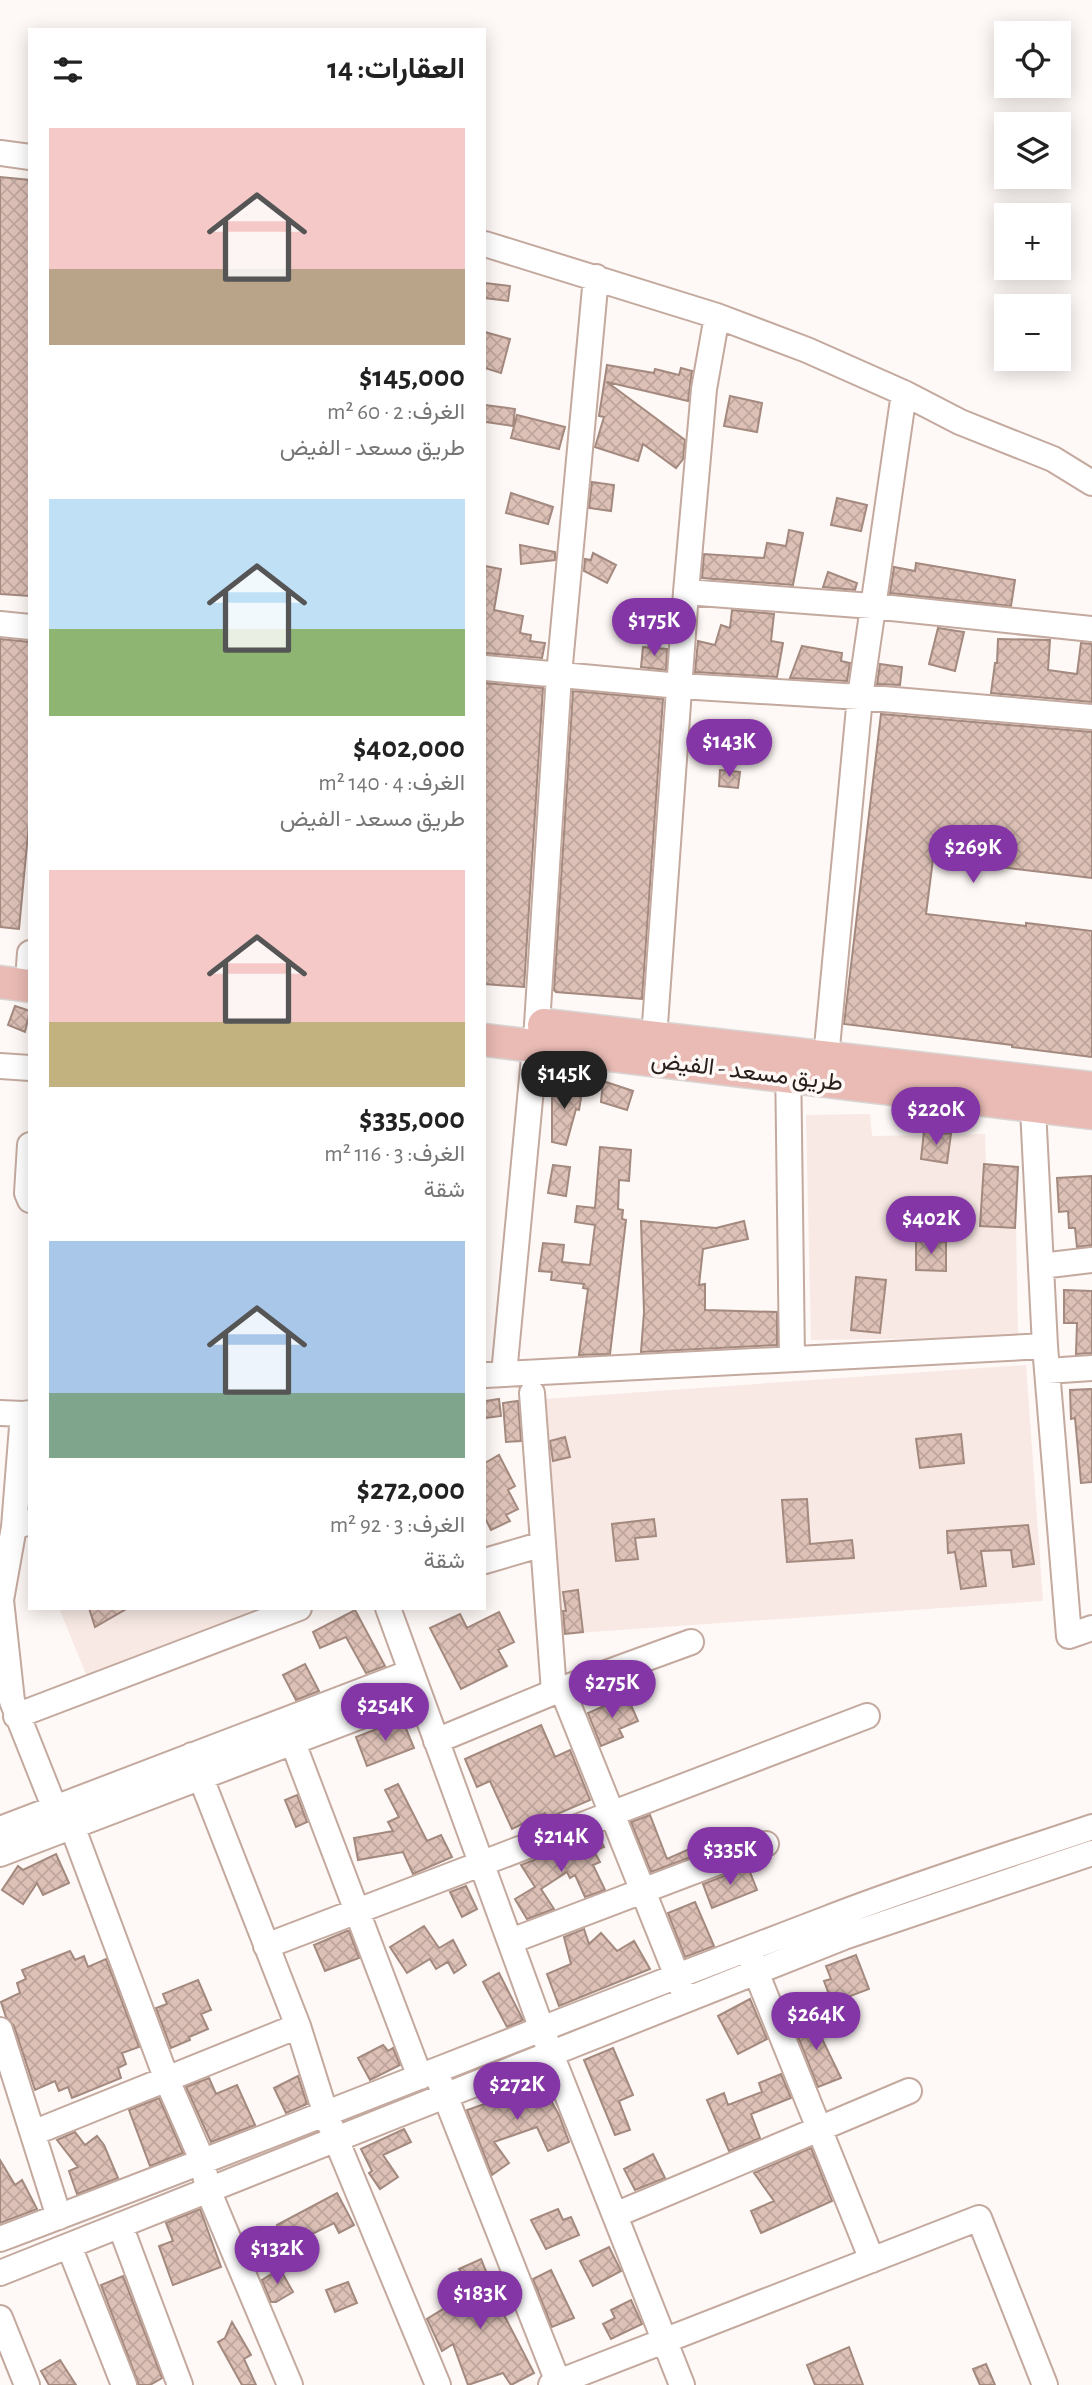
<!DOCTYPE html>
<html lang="ar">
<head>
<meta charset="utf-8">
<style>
  :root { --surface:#fff; --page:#f6f6f6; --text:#222; --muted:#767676; --accent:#8435a6 }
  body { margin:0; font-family:"Alegreya Sans",Vazirmatn,sans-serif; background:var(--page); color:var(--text); direction:rtl; height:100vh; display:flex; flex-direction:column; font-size:26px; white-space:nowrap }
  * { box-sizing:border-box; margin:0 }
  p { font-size:23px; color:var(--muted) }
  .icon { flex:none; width:38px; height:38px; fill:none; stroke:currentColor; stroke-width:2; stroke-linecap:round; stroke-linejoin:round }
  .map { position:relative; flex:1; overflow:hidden; direction:ltr }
  .panel { position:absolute; left:28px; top:28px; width:458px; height:1582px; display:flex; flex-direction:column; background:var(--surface); border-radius:0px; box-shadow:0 4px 18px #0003; direction:rtl }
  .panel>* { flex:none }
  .buttons { position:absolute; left:994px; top:21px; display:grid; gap:14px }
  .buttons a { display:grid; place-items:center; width:77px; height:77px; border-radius:0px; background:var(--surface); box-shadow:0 4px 18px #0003; font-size:35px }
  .price { position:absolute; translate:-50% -60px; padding:0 16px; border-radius:24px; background:var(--accent); color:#fff; font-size:23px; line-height:46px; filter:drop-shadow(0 2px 4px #0008) }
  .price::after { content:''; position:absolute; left:50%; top:42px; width:21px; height:16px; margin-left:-10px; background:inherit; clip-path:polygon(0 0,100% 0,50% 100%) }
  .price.selected { background:#222; color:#fff }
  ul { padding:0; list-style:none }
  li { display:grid; align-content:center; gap:14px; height:371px; padding:0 21px }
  li span { display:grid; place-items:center; height:217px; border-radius:0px; color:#555 }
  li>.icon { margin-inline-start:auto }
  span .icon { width:126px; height:126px; fill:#fffc; stroke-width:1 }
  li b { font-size:30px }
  h2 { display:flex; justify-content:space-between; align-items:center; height:84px; padding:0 21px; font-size:30px }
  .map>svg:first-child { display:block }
  .built { fill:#f8e9e4 }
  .building { fill:url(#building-cross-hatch); stroke:#a3897e; stroke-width:2 }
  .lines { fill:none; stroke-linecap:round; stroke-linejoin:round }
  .minor-casing { stroke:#c4a99f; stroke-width:28 }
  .major-casing { stroke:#d8d7d6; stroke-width:35 }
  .minor { stroke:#fff; stroke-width:24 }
  .major { stroke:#e9bbb4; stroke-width:32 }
  .labels { text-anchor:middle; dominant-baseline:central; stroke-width:7; stroke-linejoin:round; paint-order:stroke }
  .street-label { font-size:24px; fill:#291f1b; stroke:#fef8f6 }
</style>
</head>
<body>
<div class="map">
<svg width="1092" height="2385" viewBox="0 0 1092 2385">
  <defs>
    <pattern id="building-cross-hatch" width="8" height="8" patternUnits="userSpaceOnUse" patternTransform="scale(1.75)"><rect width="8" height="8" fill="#ddc1b7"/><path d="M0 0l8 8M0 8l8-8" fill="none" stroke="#bea59d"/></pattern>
  </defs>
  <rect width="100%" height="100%" fill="#fef8f6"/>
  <path class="built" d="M870,1114l2,22 113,-2 1,31h29l3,172 -207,3 -5,-225z
    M1026,1365l17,236 -482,33 -17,-235z
    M59,1608h216l-185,76z"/>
  <path class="building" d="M0,177l30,3v416l-30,-2z
    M485,283l25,3 -2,15 -23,-3z
    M485,332l25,7 -9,34 -16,-5z
    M607,365l47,8 1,-4 24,6 2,-7 11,3 -4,30 -81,-19 78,58 -2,19 -7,9 -33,-24 -5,17 -43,-14 9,-30 -5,-1z
    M730,396l32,7 -5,29 -33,-6z
    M485,405l30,4 -2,17 -28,-4z
    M517,415l48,12 -6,22 -48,-11z
    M592,482l22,3 -3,26 -22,-3z
    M511,493l42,14 -5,17 -42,-11z
    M837,498l30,7 -6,26 -30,-6z
    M789,530l14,3 -10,52 -91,-7 2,-24 60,4 3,-15 19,3z
    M520,545l35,7v8l-34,4z
    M593,553l23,12 -9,18 -23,-12 1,-12 6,1z
    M916,563l99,17 -4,26 -121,-13 4,-26 21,4z
    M485,566l16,3 -7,41 29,6 -3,17 11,2 -1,6 15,2 -3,15 -57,-5z
    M828,572l29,11 -2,7 -32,-3z
    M732,610l42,4 -3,27 12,2 -6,34 -82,-5 3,-31 17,4 6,-20 9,3z
    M938,628l26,4 -9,39 -26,-7z
    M0,639l30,3v171l-11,116 -19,-2z
    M998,639l52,1 -2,30 29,4 4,-31 11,1v58l-101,-9 4,-30h2z
    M802,646l40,7 -1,8 9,2 -3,18 -57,-3z
    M643,647l24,2 -1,21 -25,-3z
    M880,664l22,3 -2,18 -23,-1z
    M485,683l58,5 -19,299 -39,-3z
    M573,691l90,8 -21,300 -86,-7 -2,-2z
    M881,714l211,18v146l-159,-19 -7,55 100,12v-3l66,8v126l-80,-10v-2l-168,-21z
    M720,770l20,2 -2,16 -19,-2z
    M15,1006l15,5 -5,21 -17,-7z
    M603,1081l30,10 -6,19 -26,-8z
    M552,1086h31l-4,24 -3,-1 -10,36 -14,-3z
    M924,1131l27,3 -4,29 -26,-4z
    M600,1147l31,3 -2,31 -10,-1 -1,29 5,1 -1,9 4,1 -16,134 -31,1 9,-66 -5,-1 1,-4 -33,-4 1,-8 -13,-1 4,-28 21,2 -2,17 28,3 5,-40 -20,-3 2,-16 18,2z
    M984,1164l34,3 -3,61 -35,-2z
    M553,1165l17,2 -4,29 -18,-3z
    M1092,1176v69l-15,2 -2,-19h-6l-1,-17 -9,1 -2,-34z
    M641,1221l75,7 28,-7 4,18 -45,10 -4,36 6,-1v26l72,2v33l-136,7 3,-40z
    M916,1241l30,1v29l-30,-1z
    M856,1277l30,3 -6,53 -29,-3z
    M1064,1290l28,1v62l-16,1 1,-31h-13z
    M1092,1389v93l-11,1 -6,-65 -4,1 -1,-29z
    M499,1399l2,17 -16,2v-17z
    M518,1401l3,40 -15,1 -3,-39z
    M961,1434l3,29 -44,5 -4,-29z
    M565,1437l5,20 -17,4 -3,-20z
    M499,1455l16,31 -7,4 10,19 -12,6 4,6 -19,9 -6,-12v-55z
    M807,1499l3,45 42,-4 2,18 -67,4 -5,-62z
    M654,1519l2,17 -21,2 3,21 -22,2 -4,-37z
    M1028,1525l6,39 -21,3 -2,-17 -30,1 5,35 -25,3 -6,-37 -7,1 -1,-22z
    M578,1590l5,42 -18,2 -2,-23h3l-3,-19z
    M89,1608h39l-33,19z
    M355,1610l30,56 -19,7 -20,-36 -26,11 -7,-16z
    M499,1612l15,30 -16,8 9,16 -46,23 -31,-61 30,-14 7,14z
    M305,1664l14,27 -23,9 -13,-25z
    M627,1696l11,25 -19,8 4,8 -22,9 -13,-33z
    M402,1719l12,29 -47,18 -11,-29z
    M541,1725l14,32 15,-7 20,50 -42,18 -3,-5 -33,16 -22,-48 -13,6 -12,-28z
    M398,1784l29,57 14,-6 11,22 -39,17 -10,-22 -45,8 -4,-22 39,-7 -5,-9 11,-5 -14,-27z
    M297,1795l10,27 -11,5 -11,-27z
    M650,1815l17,44 36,-16 4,8 -56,21 -20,-50z
    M598,1835l6,12 -10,4 6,11 -7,3 12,25 -20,7 -10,-22 -5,3 -3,-6 -26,17 13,20 -27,10 -12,-20 20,-12 -14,-22z
    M56,1854l13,29 -26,12 -6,-12 -14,21 -21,-14 16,-24 5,4z
    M748,1867l9,23 -45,18 -9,-24z
    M466,1886l11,23 -15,8 -12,-25z
    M695,1902l19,44 -29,11 -17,-44z
    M424,1926l15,22 14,-8 13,25 -12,8 -6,-11 -12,7 -6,-10 -23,14 -17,-26z
    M584,1929l5,15 12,-11 16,18 17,-10 16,28 -91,37 -12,-32 24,-10 -7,-27z
    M347,1931h2l10,27 -34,13 -11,-26z
    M70,1951l5,9 9,-4 4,11 18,-8 33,88 -17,6 4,11 -8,4 3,10 -49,20 -4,-11 -9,4 -4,-10 -20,9 -21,-64 -8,-9 -5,-15 19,-9 -3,-10 9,-4 -4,-9z
    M856,1955l13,34 -37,14 -8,-22 7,-2 -5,-13z
    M499,1973l24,47 -16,7 -24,-45z
    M198,1980l13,30 -10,4 7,15 -19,8 1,3 -19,8 -15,-40 11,-4 -4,-10z
    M750,1999l17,40 -29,15 -20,-38z
    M811,2016l30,62 -23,9 -25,-63z
    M383,2045l5,6 5,-3 7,17 -30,15 -12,-22z
    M613,2048l20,47 -14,6 11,29 -15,5 -31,-75z
    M781,2074l10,24 -40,16 9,24 -31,13 -22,-51 17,-7 4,12 34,-13 -3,-9z
    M298,2076l9,28 -21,9 -12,-25z
    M209,2078l7,16 21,-9 18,40 -44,17 -25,-55z
    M539,2079l20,36 10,27 -21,9 -11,-24 -43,15 15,21 -17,12 -25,-65 43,-15z
    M159,2098l24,55 -33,13 -21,-56z
    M404,2129l7,13 -28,13 15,22 -18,12 -11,-16 3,-2 -11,-22z
    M75,2132l10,13 12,-9 7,9 14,33 -41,16 -8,-23 9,-4 -21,-27z
    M811,2148l21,53 -71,32 -10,-22 23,-10 -20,-28z
    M653,2154l12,24 -30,12 -11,-21z
    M0,2160l15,25 7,-5 15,29 -37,14z
    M337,2193l17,32 -15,8 -5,-10 -28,14 2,5 -17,9 -14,-26z
    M200,2209l21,58 -48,18 -14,-39 14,-5 -7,-18z
    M558,2209l5,11 8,-3 8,18 -33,14 -15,-29z
    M609,2247l12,24 -28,15 -13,-25z
    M481,2259l22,54 31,60 -23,12 -8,-12 -35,12 -15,-41 -11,7 -15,-32 37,-23 -8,-18 6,-4 -3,-5z
    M280,2269l13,23 -17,10h-5l-9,-22z
    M551,2270l23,48 -22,9 -19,-48z
    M123,2276l39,102 -12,7h-11l-38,-100z
    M348,2282l9,21 -22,9 -9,-22z
    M631,2300l11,24 -31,15 -8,-15 12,-6 -4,-8z
    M232,2322l19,33 -7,4 12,26h-14l-24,-43 7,-4z
    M849,2347l14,38h-48l-8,-20z
    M60,2360l16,25h-27l-8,-14z
    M986,2364l9,21h-15l-7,-16z"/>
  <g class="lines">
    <defs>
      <path id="minor" d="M0,153l30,4
        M485,244l232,72 90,34 97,43 56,29 93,37 39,24
        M686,592l186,14 220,23
        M0,624l30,3
        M485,668l195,18 180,11 232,20
        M29,966l1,-13
        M654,1038l32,-446 18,-203 13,-73
        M826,1058l34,-361 44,-304
        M788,1059l4,300
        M0,1066l30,2
        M1032,1089l13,257 24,290 23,-8
        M30,1145l-3,48 3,7
        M1041,1266l51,-6
        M1047,1371l45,-3
        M504,1374l33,-349 22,-350 37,-398
        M485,1375l560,-29
        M532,1393l22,299
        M0,1413l23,1
        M30,1522l-16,5 -13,73 11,101 49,123
        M14,1527l9,-113 7,-1
        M485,1561l58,-17
        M388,1608l163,446 131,331
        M562,1689l121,302
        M16,1716l283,-108
        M287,1727l133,350
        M436,1741l118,-49 137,-50
        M192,1755l106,271 28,89 112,270
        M72,1826l95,254 35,80 6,30 82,195
        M0,1829l411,-157
        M0,1854l419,-160
        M511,1941l255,-97
        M266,1946l601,-230
        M750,1957l122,303
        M0,2030l59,187
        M439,2080l119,302
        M33,2133l265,-107
        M615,2215l294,-124
        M120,2225l60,160
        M0,2239c276,-104 550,-215 826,-320 87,-34 177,-62 266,-92
        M69,2246l55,139
        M0,2273l844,-336 248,-84
        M0,2318l27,67
        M551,2385l428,-167 66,167"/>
      <path id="major" d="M0,982l30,4
        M544,1025l548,63
        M485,1040l607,73"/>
    </defs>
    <use href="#minor" class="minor-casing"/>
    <use href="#major" class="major-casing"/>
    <use href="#minor" class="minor"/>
    <use href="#major" class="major"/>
  </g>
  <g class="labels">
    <g class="street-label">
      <text transform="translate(747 1072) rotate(7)">طريق مسعد - الفيض</text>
    </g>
  </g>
</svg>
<div class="buttons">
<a><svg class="icon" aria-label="locate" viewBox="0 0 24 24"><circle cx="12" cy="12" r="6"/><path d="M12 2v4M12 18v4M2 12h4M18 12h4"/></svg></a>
<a><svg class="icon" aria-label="layers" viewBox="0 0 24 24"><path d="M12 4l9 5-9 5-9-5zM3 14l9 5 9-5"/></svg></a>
<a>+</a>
<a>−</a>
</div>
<b class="price" style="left:654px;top:658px">$175K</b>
<b class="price" style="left:729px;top:779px">$143K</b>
<b class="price" style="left:973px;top:885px">$269K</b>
<b class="price selected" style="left:564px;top:1111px">$145K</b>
<b class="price" style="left:936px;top:1147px">$220K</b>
<b class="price" style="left:931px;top:1256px">$402K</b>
<b class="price" style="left:612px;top:1720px">$275K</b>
<b class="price" style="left:385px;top:1743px">$254K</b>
<b class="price" style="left:561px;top:1874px">$214K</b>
<b class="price" style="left:730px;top:1887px">$335K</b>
<b class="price" style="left:816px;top:2052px">$264K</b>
<b class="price" style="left:517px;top:2122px">$272K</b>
<b class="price" style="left:277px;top:2286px">$132K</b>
<b class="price" style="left:480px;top:2331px">$183K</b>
<section class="panel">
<h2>العقارات: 14<svg class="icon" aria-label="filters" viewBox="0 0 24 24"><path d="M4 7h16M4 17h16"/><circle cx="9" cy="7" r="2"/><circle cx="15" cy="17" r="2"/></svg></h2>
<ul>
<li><span style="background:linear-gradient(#f6c9c9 65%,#b9a48a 0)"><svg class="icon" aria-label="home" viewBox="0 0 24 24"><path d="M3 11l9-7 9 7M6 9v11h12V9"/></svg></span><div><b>$145,000</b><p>الغرف: 2 · 60 m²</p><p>طريق مسعد - الفيض</p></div></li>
<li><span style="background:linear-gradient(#bfe0f5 60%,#8fb573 0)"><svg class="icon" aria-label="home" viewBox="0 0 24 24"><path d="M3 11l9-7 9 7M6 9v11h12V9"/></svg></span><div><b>$402,000</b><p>الغرف: 4 · 140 m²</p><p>طريق مسعد - الفيض</p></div></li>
<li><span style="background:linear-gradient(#f6c9c9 70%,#c2b280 0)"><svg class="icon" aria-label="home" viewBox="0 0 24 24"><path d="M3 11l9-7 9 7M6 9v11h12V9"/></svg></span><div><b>$335,000</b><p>الغرف: 3 · 116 m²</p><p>شقة</p></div></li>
<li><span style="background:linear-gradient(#a9c7e8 70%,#7fa58c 0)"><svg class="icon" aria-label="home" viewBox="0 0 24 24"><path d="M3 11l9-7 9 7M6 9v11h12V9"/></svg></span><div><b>$272,000</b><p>الغرف: 3 · 92 m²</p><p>شقة</p></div></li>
</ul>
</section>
</div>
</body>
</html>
